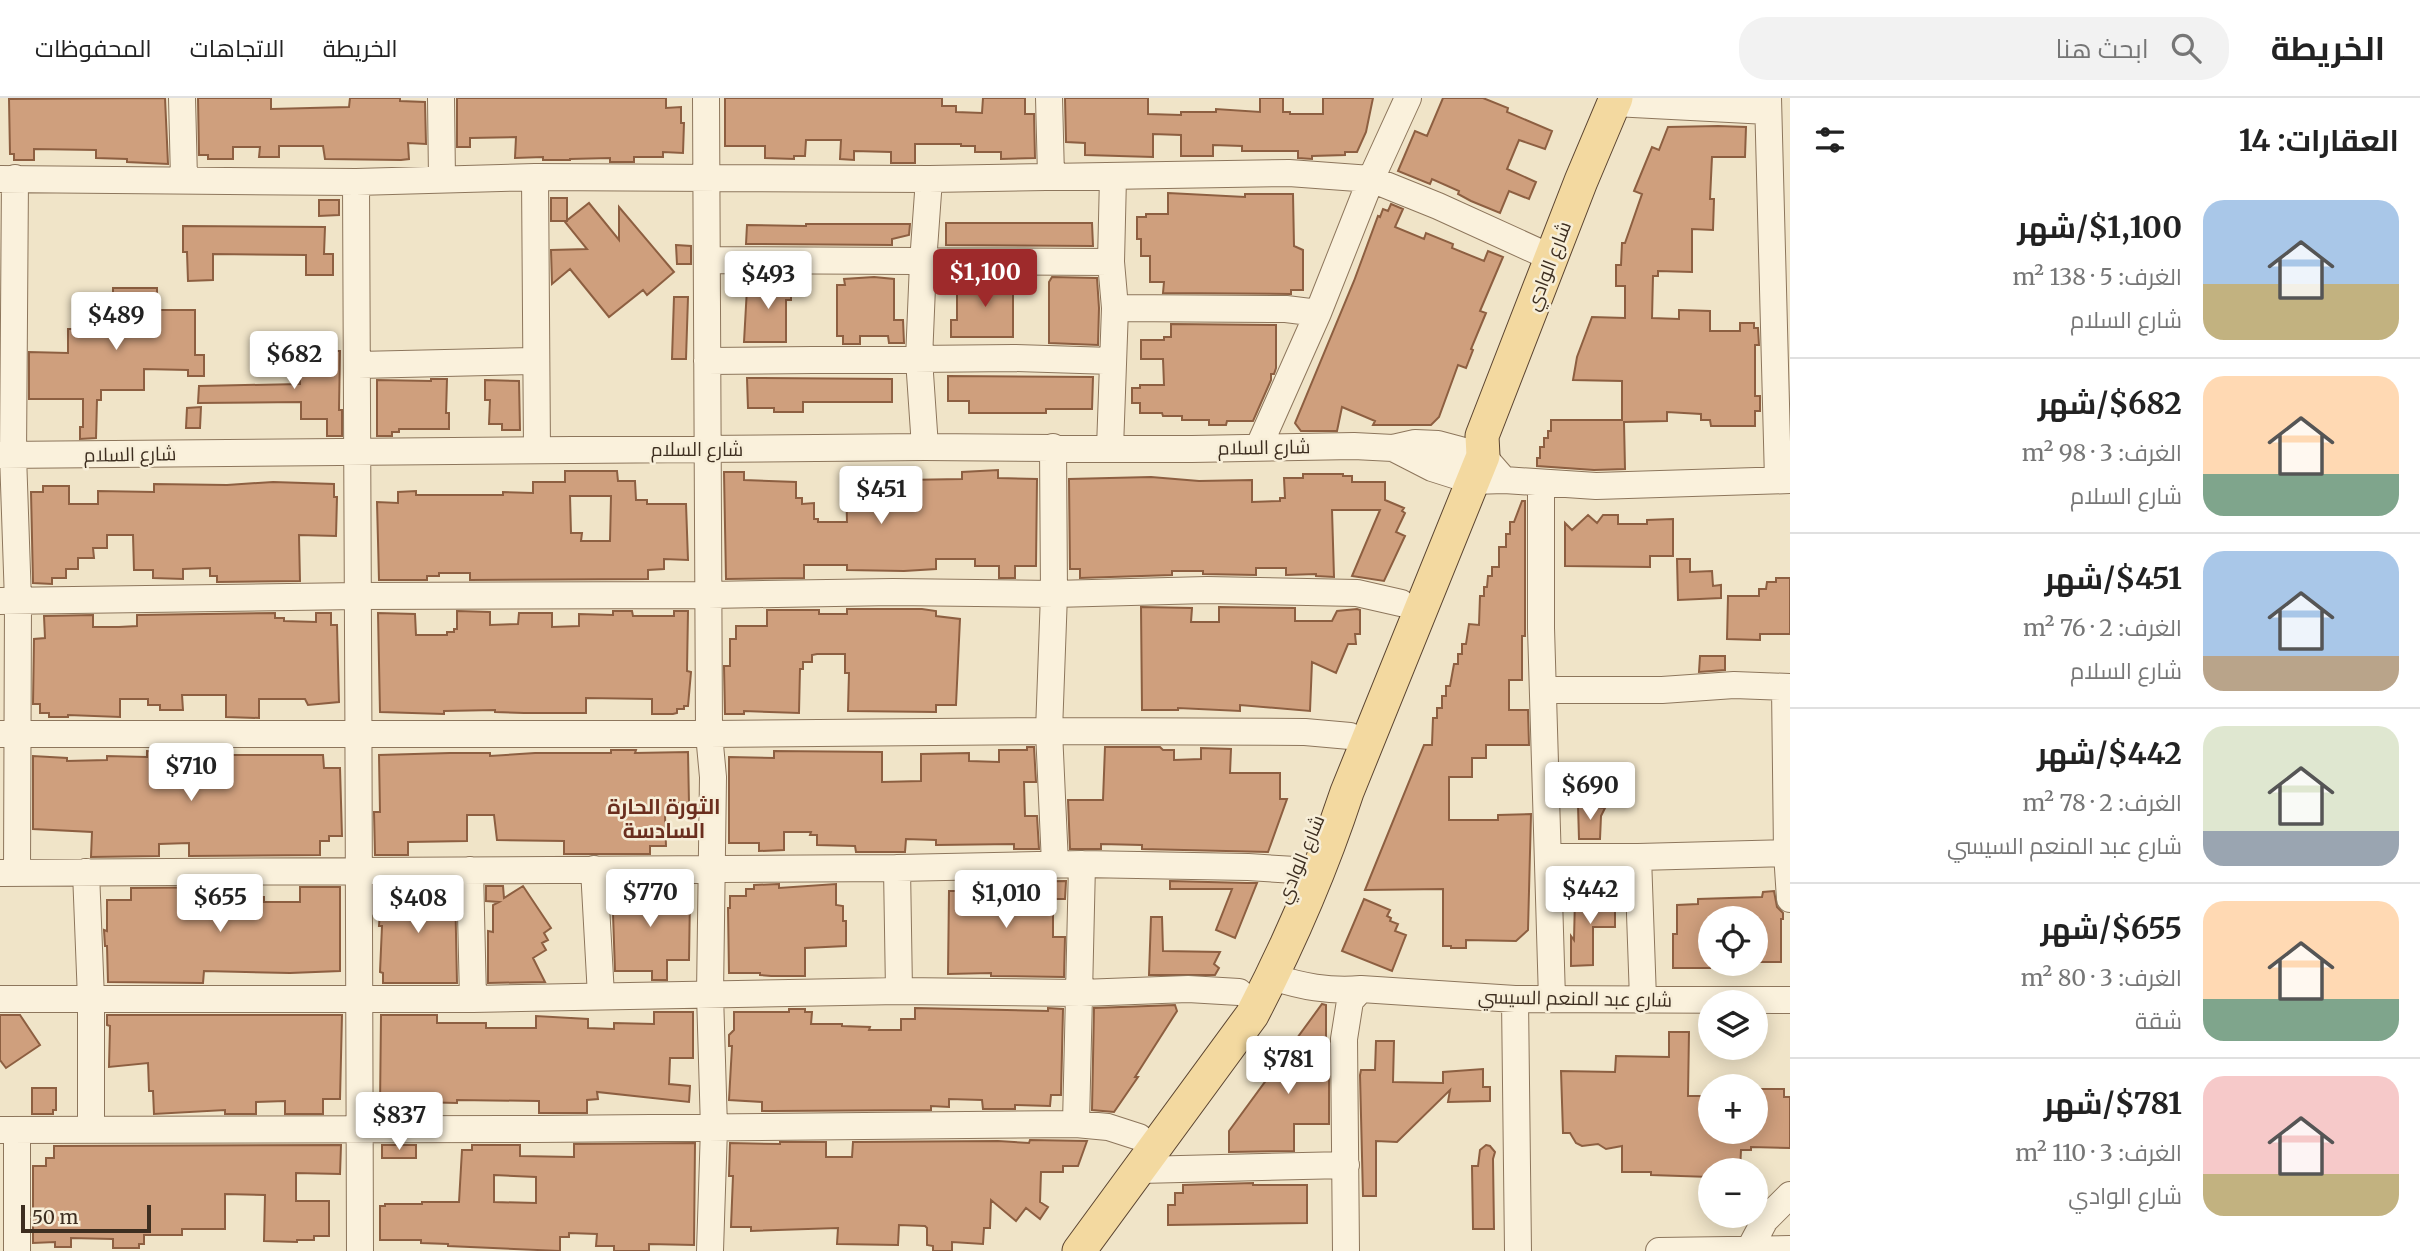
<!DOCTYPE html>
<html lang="ar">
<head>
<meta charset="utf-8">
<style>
  :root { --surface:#fff; --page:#f2f2f2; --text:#222; --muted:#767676; --line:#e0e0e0; --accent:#9e2a2b }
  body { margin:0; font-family:Merriweather,Cairo,serif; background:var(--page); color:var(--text); direction:rtl; height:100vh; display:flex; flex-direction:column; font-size:26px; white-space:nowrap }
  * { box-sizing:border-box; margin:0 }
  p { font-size:23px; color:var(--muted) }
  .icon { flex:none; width:38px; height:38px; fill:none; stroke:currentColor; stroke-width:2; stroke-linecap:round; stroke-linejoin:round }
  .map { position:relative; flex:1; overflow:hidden; direction:ltr }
  .panel { display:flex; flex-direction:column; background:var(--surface); width:630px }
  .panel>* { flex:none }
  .tools { position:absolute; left:1698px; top:808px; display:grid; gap:14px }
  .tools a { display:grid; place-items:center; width:70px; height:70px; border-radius:50%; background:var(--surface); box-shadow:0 4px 18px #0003; font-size:35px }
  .scale { position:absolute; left:21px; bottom:18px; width:130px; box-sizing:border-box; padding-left:7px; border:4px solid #3d2e20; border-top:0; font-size:19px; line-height:24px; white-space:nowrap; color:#3d2e20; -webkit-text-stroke:5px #f7eed8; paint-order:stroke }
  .price { position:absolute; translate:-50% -60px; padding:0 16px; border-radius:7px; background:#fff; color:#222; font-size:23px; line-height:46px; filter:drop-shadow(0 2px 4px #0008) }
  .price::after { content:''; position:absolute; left:50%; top:42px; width:21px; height:16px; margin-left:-10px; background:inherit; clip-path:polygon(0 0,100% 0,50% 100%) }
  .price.on { background:var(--accent); color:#fff }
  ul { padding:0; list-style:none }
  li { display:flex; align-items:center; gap:21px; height:175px; padding:0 21px }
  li+li { border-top:2px solid var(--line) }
  li span { display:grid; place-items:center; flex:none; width:196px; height:140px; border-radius:21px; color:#555 }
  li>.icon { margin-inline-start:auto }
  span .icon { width:84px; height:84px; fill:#fffc; stroke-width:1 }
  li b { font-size:30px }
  h2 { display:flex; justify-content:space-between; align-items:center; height:84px; padding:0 21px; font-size:30px }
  header { display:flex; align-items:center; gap:42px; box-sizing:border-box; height:98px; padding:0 35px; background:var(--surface); border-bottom:2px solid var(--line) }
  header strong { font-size:33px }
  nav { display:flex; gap:38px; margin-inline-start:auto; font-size:24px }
  .search { width:490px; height:63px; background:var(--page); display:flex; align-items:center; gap:18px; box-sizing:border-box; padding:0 24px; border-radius:28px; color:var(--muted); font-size:26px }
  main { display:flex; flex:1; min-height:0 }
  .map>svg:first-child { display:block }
  .building { fill:#cf9f7d; stroke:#8d5f41; stroke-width:2; fill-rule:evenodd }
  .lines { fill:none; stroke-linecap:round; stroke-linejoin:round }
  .minor-casing { stroke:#8d765c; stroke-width:28 }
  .major-casing { stroke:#5b4430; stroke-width:35 }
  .minor { stroke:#faf1dc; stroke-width:26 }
  .major { stroke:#f3d9a0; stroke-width:33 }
  .labels { text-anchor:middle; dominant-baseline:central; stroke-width:5; stroke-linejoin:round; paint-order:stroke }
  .street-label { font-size:19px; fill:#3d2e20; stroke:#f7eed8 }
  .neighbourhood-label { font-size:21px; font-weight:bold; fill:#6b2e1e; stroke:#f7eed8 }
</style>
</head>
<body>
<header>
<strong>الخريطة</strong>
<div class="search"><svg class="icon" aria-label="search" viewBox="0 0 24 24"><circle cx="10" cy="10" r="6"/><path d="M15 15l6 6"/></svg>ابحث هنا</div>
<nav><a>الخريطة</a><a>الاتجاهات</a><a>المحفوظات</a></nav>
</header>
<main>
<section class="panel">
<h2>العقارات: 14<svg class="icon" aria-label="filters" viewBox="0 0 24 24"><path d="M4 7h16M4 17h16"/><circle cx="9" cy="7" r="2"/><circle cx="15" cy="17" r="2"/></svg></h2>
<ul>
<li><span style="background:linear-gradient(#a9c7e8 60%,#c2b280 0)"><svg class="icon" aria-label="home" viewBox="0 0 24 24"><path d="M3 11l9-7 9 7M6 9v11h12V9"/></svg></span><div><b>$1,100/شهر</b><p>الغرف: 5 · 138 m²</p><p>شارع السلام</p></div></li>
<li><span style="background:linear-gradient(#ffd9b3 70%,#7fa58c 0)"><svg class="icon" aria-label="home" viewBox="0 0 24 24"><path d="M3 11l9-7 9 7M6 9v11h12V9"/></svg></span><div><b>$682/شهر</b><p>الغرف: 3 · 98 m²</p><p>شارع السلام</p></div></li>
<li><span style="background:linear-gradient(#a9c7e8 75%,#b9a48a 0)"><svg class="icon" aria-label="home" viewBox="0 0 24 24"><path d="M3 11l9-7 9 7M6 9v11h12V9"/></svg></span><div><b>$451/شهر</b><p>الغرف: 2 · 76 m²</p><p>شارع السلام</p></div></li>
<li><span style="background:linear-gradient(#dfe7d0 75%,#9aa5b1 0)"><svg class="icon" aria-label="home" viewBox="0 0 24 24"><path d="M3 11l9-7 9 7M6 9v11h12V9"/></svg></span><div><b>$442/شهر</b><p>الغرف: 2 · 78 m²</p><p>شارع عبد المنعم السيسي</p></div></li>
<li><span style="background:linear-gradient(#ffd9b3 70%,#7fa58c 0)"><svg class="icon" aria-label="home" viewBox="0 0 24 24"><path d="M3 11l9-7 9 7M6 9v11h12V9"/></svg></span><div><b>$655/شهر</b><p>الغرف: 3 · 80 m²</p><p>شقة</p></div></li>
<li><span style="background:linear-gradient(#f6c9c9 70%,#c2b280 0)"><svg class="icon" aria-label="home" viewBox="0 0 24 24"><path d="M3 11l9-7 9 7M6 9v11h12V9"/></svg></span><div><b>$781/شهر</b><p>الغرف: 3 · 110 m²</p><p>شارع الوادي</p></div></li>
</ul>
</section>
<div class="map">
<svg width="1790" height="1153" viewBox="0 0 1790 1153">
  <rect width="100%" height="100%" fill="#f0e4c8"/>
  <path class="building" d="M165,0l3,66 -41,-2v-3l-31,-1v-8l-62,-1v11h-20v-6h-4l-1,-55z
    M198,0h73v11l78,-2 1,-9h50v3l25,1 1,42 -18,-1 1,16 -8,1 -76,-1 -2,-13h-44v11h-20l1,-10h-27v12h-25v-4h-9z
    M457,0h209v10l15,-1v16h3l-1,30 -20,-1v5h-29v5h-24v-4l-40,1v1h-27v-3l-28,1 1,-21 -46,1v9h-13z
    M725,0h217v8h14v6l26,1 1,-15h42v16h9l1,44 -34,1v-7h-26v-6h-14v-2h-46v19h-24v-11l-37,-1v9l-14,-1 1,-19h-35l-1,16h-11v3l-29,-1v-12h-40z
    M1065,0h83v16l33,1v-3h35v-3l44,3v-14h23v14h7v2h33v-16h50l-7,34 -9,20h-12v3l-33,1v3l-14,-1v-7h-56v-5l-29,-1v11h-32v-21l-28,-1v23l-68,-2v-12l-19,-1z
    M1443,0h40l25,10 -1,4 45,19 -7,18 -26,-9 -12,29 29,13 -7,17 -20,-8 -9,22 -29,-12 -13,-7 1,-3 -27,-12 -2,5 -32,-13 17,-40 12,5z
    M1718,28l28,1 -1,30h-33l-2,42h4l-1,31 -21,-1v43l-34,-1v5h-5l-1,42 27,1v-9l31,1v20h30v-8h14v5h4l1,17h-4v51h5v15h-5v15h-44l-1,-6h-9v-6l-34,-2v9l-43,1 1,47 -31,1 -57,-4v-8h3v-11h4v-9h4v-7h3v-11h71v-39l-49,-1 4,-23 15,-40 33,1v-32h-9v-21h5l1,-22h3l17,-49 -8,-3 18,-44 7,3 9,-23z
    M1168,95l77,4v-3h48l1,52 9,4v40h-12v4l-128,-1 1,-11h-14v-26h-9v-17h-4v-22h9v-3h22z
    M551,100h16v23h-16z
    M319,102h20v15l-20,1z
    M589,105l30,37v-33l55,65 -27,23 -4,-5 -34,27 -39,-48 -18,15 -1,-34 36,-1 -22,-27z
    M1391,106l12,5 -8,18 29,12 2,-6 27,11 -1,4 32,13 4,-10 15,6 -23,54 6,2 -15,36 2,1 -7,18 -8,-3 -19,52 -8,8h-58l2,-4 -33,-14 -5,24h-36l-6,-8 59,-142 24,-65 2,1 3,-8 5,2z
    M946,125h146l1,23 -147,-1z
    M806,126h104l-1,11 -17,4v6l-146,-1 1,-19 59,1z
    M183,128l142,1 -1,27h9v21h-27v-20l-93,-1v26l-25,1 -1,-29h-4z
    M676,147l15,1v18h-14z
    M765,179h26v23h-5v42h-42l3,-54h18z
    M874,179l20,2v41h9l1,23h-15l-1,-7h-28v8h-17v-8h-6v-51h8l-1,-6z
    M1052,179l45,1 2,30 -1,37 -49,-2v-61z
    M972,180l41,1v58h-62v-17h6v-35h15z
    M113,190h44v22h38v45h9v21h-16v-6l-44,-1v21h-43v10h-4l-1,38 -16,1v-12h3v-28h-54v-47l39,1v-24h21v-31h24z
    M674,199h14l-2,62h-14z
    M1171,226l105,1v43l-2,6h-3v6l-18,41h-26l-1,4h-17v-5h-27v-4h-19l-1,-3h-22v-10h-8v-15h8v-3h24l-1,-26h-22v-19h23v-3h7z
    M318,253h22l-1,59h3v26h-15v-17h-26v-17l-103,1 1,-17 101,-2v-30h18z
    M948,278l145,1 -1,32h-46v4h-77v-12h-21z
    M747,280l145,1v23h-89v10h-29v-4h-26z
    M431,281h16l-1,34h3v16h-50v3h-7v4h-15v-56l54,1z
    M485,282l34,1 1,49h-18v-6h-13l1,-24h-5z
    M201,309l-1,21h-14l1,-20z
    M998,372v8l39,1 -1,87h-21v12h-16v-12h-24v-7h-39v10l-32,2 -57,-1v-5h-43v13l-78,1 -2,-107h20v8l52,2v16h6v6l12,-1v16h4v3h29l-1,-41 116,-2v-7z
    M565,373h52l1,10h17l1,19h11v4h39l2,56 -24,-1v10l-16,1v9l-178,1v-7h-31v3h-12v4h-48l-2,-78 21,1v-11l18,-1v4h87v-3l30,1v-11h32zM570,398h41l-1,45h-29l1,-8h-11z
    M1303,376h40v2h9v6h33v18l19,8 -2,3 3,2 -9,19 9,4 -21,45 -32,-5 28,-66h-48l2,67 -18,-1v-2l-30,1v-7h-30v7l-53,-1v-3h-31v4l-92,3v-9h-10l-1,-90 82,-2 48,4 53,-1v22l28,-1v-3h5l-1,-20h19z
    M273,384l61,2v13h3l-1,39 -37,-1 1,46 -83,1v-6h-7v-8l-27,1v10l-30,-1v-8h-19l-1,-35h-26v13h-14l1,10h-16v11h-12v9h-14v6l-19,-1 -2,-91h12v-6h26v18h29v-13l56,1v-8l73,1z
    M1522,403h3v135h-3v44h-13v30h19l1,35h-43v13h-14v19h-23v43h49v-5l33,-1 -3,116 -12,11 -50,-1v8h-15v-2h-8v-57l-78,1 59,-145h8l1,-27h4v-10h5v-12h4v-10h4l4,-22h4v-10h4v-10h4l3,-20 10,1 1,-29h4v-9h3l1,-11h4v-9h7v-20h7v-13h4v-12h4z
    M1588,417l9,8 6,-8h15v9h29v-4l26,-1v37h-23v11l-85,-1v-43l7,7z
    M1677,461h13v13l22,-1 1,15 8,-1v13l-43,2z
    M1776,480h14v56h-30v6l-33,-1 1,-43h31v-7h7l1,-7h9z
    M1141,509l51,1 -1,14h28v-15l76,1v13h37l5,-10 20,-2 3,1v24h-5l1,10h-8l-12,29 -24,-11 -2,49 -70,-6v6l-62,-3v2h-36z
    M847,511h75l14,2v5l24,3 -4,86h-20v7l-88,-1 1,-38h-4v-19h-28l-5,1v7h-9v7h-3l-1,44 -55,-2v3h-19l-1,-48h6v-27h6v-13h31v-16h52v4h28z
    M457,513l33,1v13l28,-1 1,-11h33v14l27,-1v-12l34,1v-4h19l1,5h41v-5h14l-1,60 4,1 -3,34h-4v3h-7v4l-4,1h-21v-15l-66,-1v15h-62l-29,-1v-2l-51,1v3l-64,-2 -2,-99 37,1 1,21h31v-3h7v-3h3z
    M275,515v5h9v3l32,1v-9h15v12h6l2,77 -31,3 -3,-6h-46v19l-33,-1v-22h-44l1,15h-23v-5h-12v-6h-28v18l-52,-2v2h-19v-4h-9v-9h-7l1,-65 11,-1 -1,-22 49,-1v12h26l18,-1v-11z
    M1700,558h25v14l-26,2z
    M1027,649h7l2,35h-12l1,34h12l2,33h-25v-5l-78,1v-5l-30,-1 -1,13h-49l-1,-6 -38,-1v-10h-7l1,-3h-27v18l-25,1v-8h-30v-86l45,1v-7l108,1v30l39,-1v-27l48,-1v8l30,1v-12h28z
    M1105,649h55l3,3h11v10l27,-1v-11l30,1 -1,24h50v26h7l-19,53 -126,-3v-4l-41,-1v5h-31l-2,-49h35z
    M611,652h25l-1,3 53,-1 1,51h-15l1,11 -10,1 1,31h-16v8h-86v-13l-67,-1 -3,-25h-27v26l-59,1v13h-33l-1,-43h6l-1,-57 71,-2h40v3l45,-3h76z
    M147,653l38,2v7l38,-1v-4h100l1,13h16l2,68h-13v5h-9v14l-131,1v-13l-30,1v12l-68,1 1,-25 -59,-3v-73l34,2v3l40,-1v-4l40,1z
    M1578,707l27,3 -4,8 -1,23h-21z
    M1066,783l-1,18h-12v38h12l-1,40 -73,-1v-3l-43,1 1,-83h35v-9z
    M1170,783l77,2h10l-22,55 -19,-8 16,-41h-62z
    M779,786v4l57,-4v21l7,1v15h3v25l-41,2v28h-34l-11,-1v-2h-31l-1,-65h2v-12h16v-7h8v-4z
    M612,787h40v4h22v7h16l-1,64h-22v20h-15v-9h-37z
    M455,788l2,97h-74v-10l-3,-1 2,-46h-3l2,-30h-2v-9z
    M486,788h17l1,12 19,-12 28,42 -7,5 4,7 -6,3 4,7 -13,8 12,24 -57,1v-52l5,1v-27l6,-3 -13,-1z
    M240,789v6h10v4h14v5h36v-15h40v84l-50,2 -86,-2 -1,12 -95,-1 -1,-36h-2l-1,-16 3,1v-31h24v-12z
    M1774,793l3,16 6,6v6h-2v43h-26v-43h-45v49h-37v-34h4v-29l21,-1v-5l64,-2 1,-5z
    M1588,797l27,3v29h-22v38l-22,1v-30l3,4 1,-42 13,1z
    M1364,801l26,11 -3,6 4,2 -1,3 8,3 -3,7 11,4 -14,36 -50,-20z
    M1151,819h11l1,34 57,1 -6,12 5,4 -4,7h-66z
    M1322,906l4,1v71h3v48h-35v27l-65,1v-21z
    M1175,907l2,6 -42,66h3l-24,35 -22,-2 2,-102z
    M915,910l133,3v-3l15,1 -2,86h-10l-1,11 -35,-1v4h-32l-1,-9 -33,-1v8l-18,-1v4l-159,1h-10v-9l-33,-2 3,-54h-3v-11l5,-5v-18h55v-3h16v3h7l-1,12h31v2l28,1 -1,3h32v-11h14z
    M654,914h39v46h-23l-1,26 21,2 -1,16 -92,-10 1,7 -11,1v13h-48v-12l-82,-1v3l-41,-1v11l-25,1 -1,-8h-10l1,-91h56v8h49v5h50v-12l52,3v9l26,1v-6l40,1z
    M0,917h20l20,30 -34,23 -6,-8z
    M107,917h235l-2,84h-17v15h-38v-13l-29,1v12h-31v-4l-71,4 -1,-23h-4l-1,-28 -39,4 1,-41 -3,-1z
    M1669,934h20l-1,64h22v36h45l1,-39h2v-4h26v8h6v51l-39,-1v3h-10l-1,21h-30v6l-59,-2v-3h-29v-26l-16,3 -8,-5 -16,2 -6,-3 -6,-10h-7l-2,-62 54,1 1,-16 53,1z
    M1376,943h18l-1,41 50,1v-11l40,-3v18h7v14l-42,1 2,-12 -53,52 -21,-1v55h-13l-3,-121 1,-5h14z
    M32,990h24v22h-3v4h-21z
    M1030,1042l57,1 -9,25h-15v6h-22l-1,30 8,5 -8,12 -14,-11 -10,13 -25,-21 -1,28h-6l-1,16 -31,-2v9h-19v-5l-6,-1v-17l-2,-2 -26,-1 -1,20 -61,-1 1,-16 -87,3v-4h-20l2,-51h-4l1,-33 50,1v-2h46v15h26l1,-15 145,-1 31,2z
    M695,1045l-1,102 -45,-1v7h-35v-5h-18l1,-12 -28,-1v4h-9v14l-112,-5v-2l-27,-1v-3h-41v-34h5v-2h37v-2h37l3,-52h10v-5h48v11l54,1v-13zM494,1077l42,2v26l-42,-1z
    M341,1047l-1,29 -44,-1v28h33v35h-15v4h-17v2l-33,-1 1,-46 -40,-1v35h-43v6h-38v9h-5v4h-26v-9l-42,-1v9h-16v-5l-22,1v-77h13v-8h8v-12z
    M382,1047h34v13h-34z
    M1486,1047l4,1 5,6 -2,7 1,70h-21l-1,-63h6l2,-16z
    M1253,1085v2h54v38l-139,2v-20h7v-12h8v-8z"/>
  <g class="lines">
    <defs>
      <path id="minor" d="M182,0l2,81
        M441,0l1,81
        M706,0l3,636 4,43 -3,217 4,134 -4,123
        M1049,0l2,78
        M1768,0l10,382
        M1614,5l154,8
        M535,79l2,273
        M15,80l-2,277 5,146 -1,272
        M0,81l356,3 179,-5 394,2 360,-6 82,6 67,27 114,52
        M356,84c3,356 2,713 4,1069
        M707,162l404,2
        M1115,210l171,1 32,4
        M707,263l307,-3 98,3
        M358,267l177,-4
        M1259,348l59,-133 53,-134 37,-81
        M925,349l-6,-88 4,-96 6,-84
        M1053,349l1,147 -5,137 6,133
        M1110,350l5,-140 -4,-46 2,-85
        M1393,350l39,20 41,13 31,-1 92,6 194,-6
        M0,357l925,-8 267,2 162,-3 39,2 22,-5 23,1 45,12 21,24
        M1541,386v144l11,371
        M0,503l359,-5 349,-1 185,-3 161,2 153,-4 150,3 44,10
        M1785,589l2,166 3,46
        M1544,592h118l72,-5 56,2
        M0,636h709l340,-3 256,1 45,4
        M1549,759h89l149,-4
        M1638,759l5,142
        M897,770l2,123
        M594,771l7,127
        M470,772l3,129
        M86,774l5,127v130
        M0,775l897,-5 185,-4 166,3 47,3
        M1272,879c29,9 57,15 89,12l154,10 275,1
        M0,901h473l426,-8 182,2 107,-4 51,3
        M1515,901l3,252
        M1076,1026l6,-260
        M0,1032l537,-1 539,-5 32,3 31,10
        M17,1032v121
        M1140,1072l206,-5
        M1749,1152l16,-30 25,-25
        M1346,1153l-2,-212 6,-38 11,-12
        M1659,1153l131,-2"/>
      <path id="major" d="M1079,1153l173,-236c37,-71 70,-147 95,-223l136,-336 -1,-20 99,-255 35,-83"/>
    </defs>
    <use href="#minor" class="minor-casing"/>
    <use href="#major" class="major-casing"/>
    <use href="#minor" class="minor"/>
    <use href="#major" class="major"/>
  </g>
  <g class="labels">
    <g class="street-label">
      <text transform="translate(1548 168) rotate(-69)">شارع الوادي</text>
      <text transform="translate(1264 349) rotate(-1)">شارع السلام</text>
      <text x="697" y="351">شارع السلام</text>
      <text transform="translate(130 356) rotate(-1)">شارع السلام</text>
      <text transform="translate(1300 761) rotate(-67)">شارع الوادي</text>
      <text transform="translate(1575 900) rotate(1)">شارع عبد المنعم السيسي</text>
    </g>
    <g class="neighbourhood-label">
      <text x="664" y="708">الثورة الحارة<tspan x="664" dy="24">السادسة</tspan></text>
    </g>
  </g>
</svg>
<div class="tools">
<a><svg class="icon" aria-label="locate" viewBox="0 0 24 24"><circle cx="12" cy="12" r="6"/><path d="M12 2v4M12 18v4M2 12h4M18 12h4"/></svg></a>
<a><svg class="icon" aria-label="layers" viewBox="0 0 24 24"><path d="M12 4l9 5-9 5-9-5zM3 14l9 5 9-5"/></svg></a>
<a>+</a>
<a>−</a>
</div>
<div class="scale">50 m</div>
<b class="price on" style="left:985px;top:211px">$1,100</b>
<b class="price" style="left:768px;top:213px">$493</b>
<b class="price" style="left:116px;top:254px">$489</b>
<b class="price" style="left:294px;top:293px">$682</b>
<b class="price" style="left:881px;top:428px">$451</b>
<b class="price" style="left:191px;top:705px">$710</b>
<b class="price" style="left:1590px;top:724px">$690</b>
<b class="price" style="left:1590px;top:828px">$442</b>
<b class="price" style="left:650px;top:831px">$770</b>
<b class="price" style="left:1006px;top:832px">$1,010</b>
<b class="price" style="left:220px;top:836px">$655</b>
<b class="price" style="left:418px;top:837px">$408</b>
<b class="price" style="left:1288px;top:998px">$781</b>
<b class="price" style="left:399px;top:1054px">$837</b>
</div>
</main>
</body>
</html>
